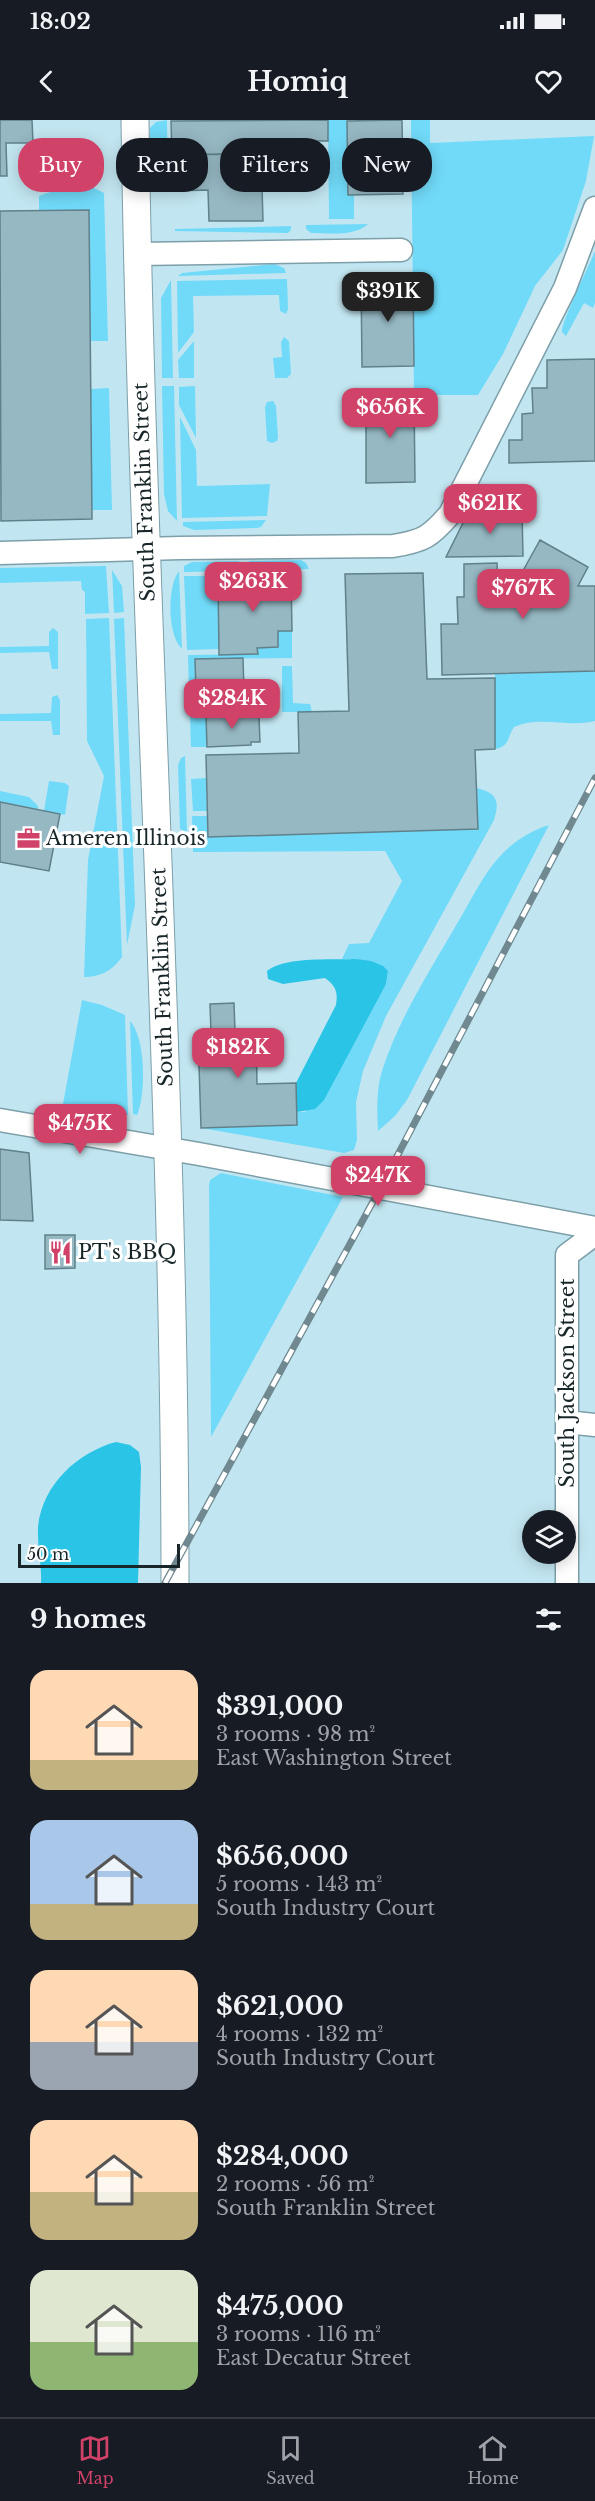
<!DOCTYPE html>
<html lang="en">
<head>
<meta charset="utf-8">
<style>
  :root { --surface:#171b24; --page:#242831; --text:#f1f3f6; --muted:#9ea1a6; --line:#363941; --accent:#d14268 }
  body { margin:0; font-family:"Libre Baskerville",serif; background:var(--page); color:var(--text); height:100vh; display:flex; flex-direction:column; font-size:22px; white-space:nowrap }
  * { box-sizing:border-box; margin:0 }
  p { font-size:20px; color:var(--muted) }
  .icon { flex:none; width:33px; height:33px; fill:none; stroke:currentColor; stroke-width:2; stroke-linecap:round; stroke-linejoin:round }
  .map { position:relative; height:1463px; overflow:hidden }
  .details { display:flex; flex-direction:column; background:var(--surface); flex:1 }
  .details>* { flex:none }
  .hud { position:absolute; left:18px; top:18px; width:560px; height:54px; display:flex; gap:12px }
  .buttons { position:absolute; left:522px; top:1390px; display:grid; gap:12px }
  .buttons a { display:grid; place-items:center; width:54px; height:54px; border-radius:50%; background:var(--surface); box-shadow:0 3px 15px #0003; font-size:30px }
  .scale { position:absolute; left:18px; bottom:15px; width:162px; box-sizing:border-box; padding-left:6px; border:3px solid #18262a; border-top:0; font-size:16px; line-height:21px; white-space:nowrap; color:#18262a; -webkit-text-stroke:4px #fff; paint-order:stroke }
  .price { position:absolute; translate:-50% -51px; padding:0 14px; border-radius:12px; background:var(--accent); color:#fff; font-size:20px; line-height:39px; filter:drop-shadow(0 2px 3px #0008) }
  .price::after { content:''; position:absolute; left:50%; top:36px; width:18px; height:14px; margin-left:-9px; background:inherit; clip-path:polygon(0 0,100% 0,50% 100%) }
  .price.selected { background:#222; color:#fff }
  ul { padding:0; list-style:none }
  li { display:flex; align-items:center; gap:18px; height:150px; padding:0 30px }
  li span { display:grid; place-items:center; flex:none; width:168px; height:120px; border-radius:18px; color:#555 }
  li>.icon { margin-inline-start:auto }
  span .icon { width:72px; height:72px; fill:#fffc; stroke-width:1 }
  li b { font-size:26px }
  h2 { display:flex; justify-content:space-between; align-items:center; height:72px; padding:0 30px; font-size:26px }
  .tag { padding:0 21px; border-radius:24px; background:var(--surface); box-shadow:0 3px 15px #0003; font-size:21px; line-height:54px }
  .tag.selected { background:var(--accent); color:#fff }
  .status { display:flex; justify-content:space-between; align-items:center; height:42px; padding:0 30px; background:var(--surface); direction:ltr }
  .status svg { height:16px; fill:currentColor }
  header { display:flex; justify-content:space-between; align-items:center; height:78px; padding:0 30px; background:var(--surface); font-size:27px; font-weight:800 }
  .tab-bar { display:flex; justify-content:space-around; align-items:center; height:84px; border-top:2px solid var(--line); background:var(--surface); font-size:16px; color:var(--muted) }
  .tab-bar a { display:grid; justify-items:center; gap:3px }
  .tab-bar .selected { color:var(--accent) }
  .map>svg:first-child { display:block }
  .green { fill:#71daf8 }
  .forest { fill:#2ac4e7 }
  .building { fill:#96b8c3; stroke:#60818b; stroke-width:1.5 }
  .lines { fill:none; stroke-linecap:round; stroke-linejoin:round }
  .minor-casing { stroke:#7d9fa9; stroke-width:25 }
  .major-casing { stroke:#7d9fa9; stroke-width:29 }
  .minor { stroke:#fff; stroke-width:22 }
  .major { stroke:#fff; stroke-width:27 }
  .rail-casing { stroke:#708991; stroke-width:7 }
  .rail { stroke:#fff; stroke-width:4.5; stroke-dasharray:14; stroke-linecap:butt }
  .labels { text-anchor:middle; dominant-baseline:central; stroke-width:6; stroke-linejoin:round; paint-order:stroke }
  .street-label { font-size:20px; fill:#18262a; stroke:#fff }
  .poi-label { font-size:20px; fill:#18262a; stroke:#fff; text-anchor:start }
</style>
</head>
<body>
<div class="status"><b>18:02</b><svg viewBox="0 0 49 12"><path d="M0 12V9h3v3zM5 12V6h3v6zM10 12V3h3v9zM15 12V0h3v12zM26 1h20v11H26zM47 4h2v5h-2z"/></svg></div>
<header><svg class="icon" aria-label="back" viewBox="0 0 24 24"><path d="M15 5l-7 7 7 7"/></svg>Homiq<svg class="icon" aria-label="heart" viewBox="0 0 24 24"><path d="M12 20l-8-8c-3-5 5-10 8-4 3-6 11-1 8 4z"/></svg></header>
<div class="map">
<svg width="595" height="1463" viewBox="0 0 595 1463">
  <rect width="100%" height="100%" fill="#c2e6f1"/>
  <path class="green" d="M167,0l1,69 -13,-5 -5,-7v-49l6,-6z
    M328,0h19l1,75h6v24h-25z
    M411,0h19v23l164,-7 -8,45 -23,69 -28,36 -32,68 -25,41h-64z
    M70,65h18l16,8 4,148h-18l-1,-131h-50v-14z
    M368,104c-14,13 -39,9 -57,9l-5,-4v-4z
    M291,106v4l-3,3 -113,-2v-2z
    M595,131v52l-2,5 -9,-5 -18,33 -4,-4c-1,-10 27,-66 33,-81z
    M274,144l10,4 2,5 -108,3 4,-3z
    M287,159l1,30 -2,5 -6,-3 -1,-16 -86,1 1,36 -16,21 -1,-72z
    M171,160l2,98h-11l-1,-80z
    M284,217l5,4 2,33 -4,4h-12l-2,-20 9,-1 -1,-15z
    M194,221v37h-15l-1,-18z
    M162,266h12l3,135 -9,-10 -4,-17z
    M195,266l1,52 -17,-33v-18z
    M109,268l3,122h-20l-1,-121z
    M273,281l3,5 2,31 -1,4 -5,2 -5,-2 -2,-34 2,-5z
    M180,297l16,33 1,36 73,-2 -3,32 -85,2z
    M266,400l-5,7 -4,1 -63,2 -11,-4v-4z
    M301,440l5,3 3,6 -60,1v-9z
    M239,441v10l-55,1v-6l8,-4z
    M106,446l3,47 -24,1v-22l-3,-2 -1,-9 -81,2v-15z
    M112,450l10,16 2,26 -10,1z
    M179,451l3,78c-15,-14 -15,-63 -3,-78z
    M184,456h24v11l10,1 1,61 -32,1z
    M109,498l13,339c-9,13 -21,20 -38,20l4,-117 16,-84 -17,-35 -1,-122z
    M124,498l11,287 -8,40 -13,-326z
    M53,508l5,4v37h-6l-3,-17 -49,1v-6l49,-1v-14z
    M278,511h14v27l-97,1 1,33 -7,1 -1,-38 69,-1v-6l21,-1z
    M282,546h10l1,37 17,1 2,8h-30z
    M595,551v50c-27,7 -54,-6 -81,6 -7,10 -4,20 -19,22v-76z
    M57,575l3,5v35h-7l-2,-14h-51v-7l51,-1 1,-16z
    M190,595h16l1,32h-16z
    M185,636l2,76 -7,-3 -2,-64 3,-7z
    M206,658l1,33h-14l-2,-32z
    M49,661l16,2 4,3 -4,29 -21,-4z
    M477,668c20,5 23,13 17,32l-108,196 -23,55 -7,31 1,38 -3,10 -10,3 -143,-25 96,-3v-13h8l81,-128 2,-13 -32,-12h-14l7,-15 20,-1 33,-62 -17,-30 -192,1 -1,-36h15l2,21 269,-8z
    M0,671l29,6 9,9v3l-38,-7z
    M549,705l-142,275 -12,16 -17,15c-1,-21 -2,-43 5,-63 17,-52 48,-99 75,-146 14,-23 26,-50 45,-69 14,-14 28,-22 46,-28z
    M82,880l20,5 23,10 3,100 -65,-11z
    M130,901c16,17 16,74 7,94l-4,-1z
    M221,1053l122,24 -132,240 -2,-252 1,-5z"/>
  <path class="forest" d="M356,839l15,2 12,5 5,5 -2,13 -62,116 -9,9 -18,3 -1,-29 40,-78c2,-13 0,-19 -11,-27l-42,6 -15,-5 -1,-8c19,-15 64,-11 89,-12z
    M116,1322l14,3 9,7 2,15 -3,116h-97c1,-19 -4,-37 -3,-56 4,-42 40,-75 78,-85z"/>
  <path class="building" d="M0,0h32l1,23h-27l1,33h-7z
    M0,0h32l1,23h-27l1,33h-7z
    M328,0v21h-56v12l-100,2 -1,-34z
    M402,0l1,74 -55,1 -1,-74z
    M247,34v33h15l1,34h-54l-1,-31 -36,1v-36z
    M89,90l3,309 -91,2 -1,-310z
    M413,159l1,87 -52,1 -1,-87z
    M595,239v102l-86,2v-23h13v-26l11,-1 -1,-25h15v-28z
    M414,275l1,87 -49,1v-87z
    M522,390l1,46 -77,1 23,-46z
    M540,420l48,27 -10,19h17v85l-153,4 -1,-51h17l-1,-27h7v-33l33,-1 1,33h11z
    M423,453l4,106 68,-1v71l-20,1 3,79 -270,8 -2,-82 93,-2 -1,-41 51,-1 -4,-137z
    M291,456l1,55h-14v16l-21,1 1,6 -39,1 -1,-78z
    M243,538l1,34h-48l-1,-33z
    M250,594v3h9l1,25h-9v3l-44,2 -1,-32z
    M0,682l60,12 -11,57 -49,-9z
    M234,883l1,29 21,-1 1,53 39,-1 1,42 -96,3 -3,-95h13l-1,-29z
    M0,1029l29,4 4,68 -33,-1z
    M45,1115h30v33l-30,1z"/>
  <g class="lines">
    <defs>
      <path id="minor" d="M137,134l264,-4
        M0,433l180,-5 213,-2c31,-5 37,-9 57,-32l115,-226 30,-80
        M0,1000l199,34 396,74
        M567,1302l28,3
        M567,1463v-328l28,-21"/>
      <path id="major" d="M135,0c7,488 40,975 40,1463"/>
    </defs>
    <use href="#minor" class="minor-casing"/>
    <use href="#major" class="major-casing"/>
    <use href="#minor" class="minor"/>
    <use href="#major" class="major"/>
    <defs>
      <path id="rail" d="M165,1463l216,-396 214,-409"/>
    </defs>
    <use href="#rail" class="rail-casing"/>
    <use href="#rail" class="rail"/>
  </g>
  <defs>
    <symbol id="office-bare" viewBox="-9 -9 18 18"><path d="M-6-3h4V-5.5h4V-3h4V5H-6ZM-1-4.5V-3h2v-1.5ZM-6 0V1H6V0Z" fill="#d14268" stroke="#fff" stroke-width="2.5" paint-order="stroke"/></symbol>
    <symbol id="restaurant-bare" viewBox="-9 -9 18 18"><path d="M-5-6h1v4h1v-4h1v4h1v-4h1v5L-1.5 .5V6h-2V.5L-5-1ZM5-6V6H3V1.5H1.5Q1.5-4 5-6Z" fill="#d14268" stroke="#fff" stroke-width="2.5" paint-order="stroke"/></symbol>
  </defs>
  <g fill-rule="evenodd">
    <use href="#office-bare" x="12" y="702" width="33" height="33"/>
    <use href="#restaurant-bare" x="44" y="1116" width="33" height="33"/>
  </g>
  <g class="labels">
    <g class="street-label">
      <text transform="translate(144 372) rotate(-92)">South Franklin Street</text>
      <text transform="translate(162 857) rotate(-92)">South Franklin Street</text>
      <text transform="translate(567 1263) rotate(-90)">South Jackson Street</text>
    </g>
    <g class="poi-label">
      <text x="46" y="718">Ameren Illinois</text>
      <text x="78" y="1132">PT's BBQ</text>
    </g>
  </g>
</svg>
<div class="buttons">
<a><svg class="icon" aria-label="layers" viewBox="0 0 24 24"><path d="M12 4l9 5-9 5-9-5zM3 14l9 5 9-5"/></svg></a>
</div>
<div class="scale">50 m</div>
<b class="price selected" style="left:388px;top:203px">$391K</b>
<b class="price" style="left:390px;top:319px">$656K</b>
<b class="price" style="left:490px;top:415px">$621K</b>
<b class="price" style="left:253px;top:493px">$263K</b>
<b class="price" style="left:523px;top:500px">$767K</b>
<b class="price" style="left:232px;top:610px">$284K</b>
<b class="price" style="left:238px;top:959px">$182K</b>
<b class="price" style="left:80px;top:1035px">$475K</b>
<b class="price" style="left:378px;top:1087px">$247K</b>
<div class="hud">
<a class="tag selected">Buy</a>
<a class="tag">Rent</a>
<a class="tag">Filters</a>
<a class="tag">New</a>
</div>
</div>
<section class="details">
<h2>9 homes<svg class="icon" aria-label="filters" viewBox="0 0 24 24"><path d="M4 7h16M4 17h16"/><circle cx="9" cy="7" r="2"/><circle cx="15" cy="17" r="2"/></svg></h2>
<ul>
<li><span style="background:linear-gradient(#ffd9b3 75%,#c2b280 0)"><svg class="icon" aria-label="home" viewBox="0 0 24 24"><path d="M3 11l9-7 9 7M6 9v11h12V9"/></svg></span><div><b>$391,000</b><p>3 rooms · 98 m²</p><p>East Washington Street</p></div></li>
<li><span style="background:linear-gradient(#a9c7e8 70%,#c2b280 0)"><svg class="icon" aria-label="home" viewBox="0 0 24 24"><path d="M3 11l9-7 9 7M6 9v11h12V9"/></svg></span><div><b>$656,000</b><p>5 rooms · 143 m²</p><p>South Industry Court</p></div></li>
<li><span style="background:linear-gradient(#ffd9b3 60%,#9aa5b1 0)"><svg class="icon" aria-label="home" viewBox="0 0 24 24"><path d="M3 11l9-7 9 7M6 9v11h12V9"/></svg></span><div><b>$621,000</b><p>4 rooms · 132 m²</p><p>South Industry Court</p></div></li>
<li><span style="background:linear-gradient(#ffd9b3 60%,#c2b280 0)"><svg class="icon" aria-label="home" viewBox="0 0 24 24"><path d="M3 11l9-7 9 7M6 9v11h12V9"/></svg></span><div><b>$284,000</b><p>2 rooms · 56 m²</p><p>South Franklin Street</p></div></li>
<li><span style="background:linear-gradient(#dfe7d0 60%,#8fb573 0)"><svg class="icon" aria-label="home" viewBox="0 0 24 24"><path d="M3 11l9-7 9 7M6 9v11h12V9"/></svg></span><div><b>$475,000</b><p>3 rooms · 116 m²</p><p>East Decatur Street</p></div></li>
</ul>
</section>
<nav class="tab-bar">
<a class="selected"><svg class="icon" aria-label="map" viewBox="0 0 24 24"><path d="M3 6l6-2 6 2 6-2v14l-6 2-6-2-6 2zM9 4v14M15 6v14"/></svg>Map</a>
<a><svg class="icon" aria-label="saved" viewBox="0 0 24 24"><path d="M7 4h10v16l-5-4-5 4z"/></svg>Saved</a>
<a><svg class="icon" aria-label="home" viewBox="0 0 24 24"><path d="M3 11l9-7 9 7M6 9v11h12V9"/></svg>Home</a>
</nav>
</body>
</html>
